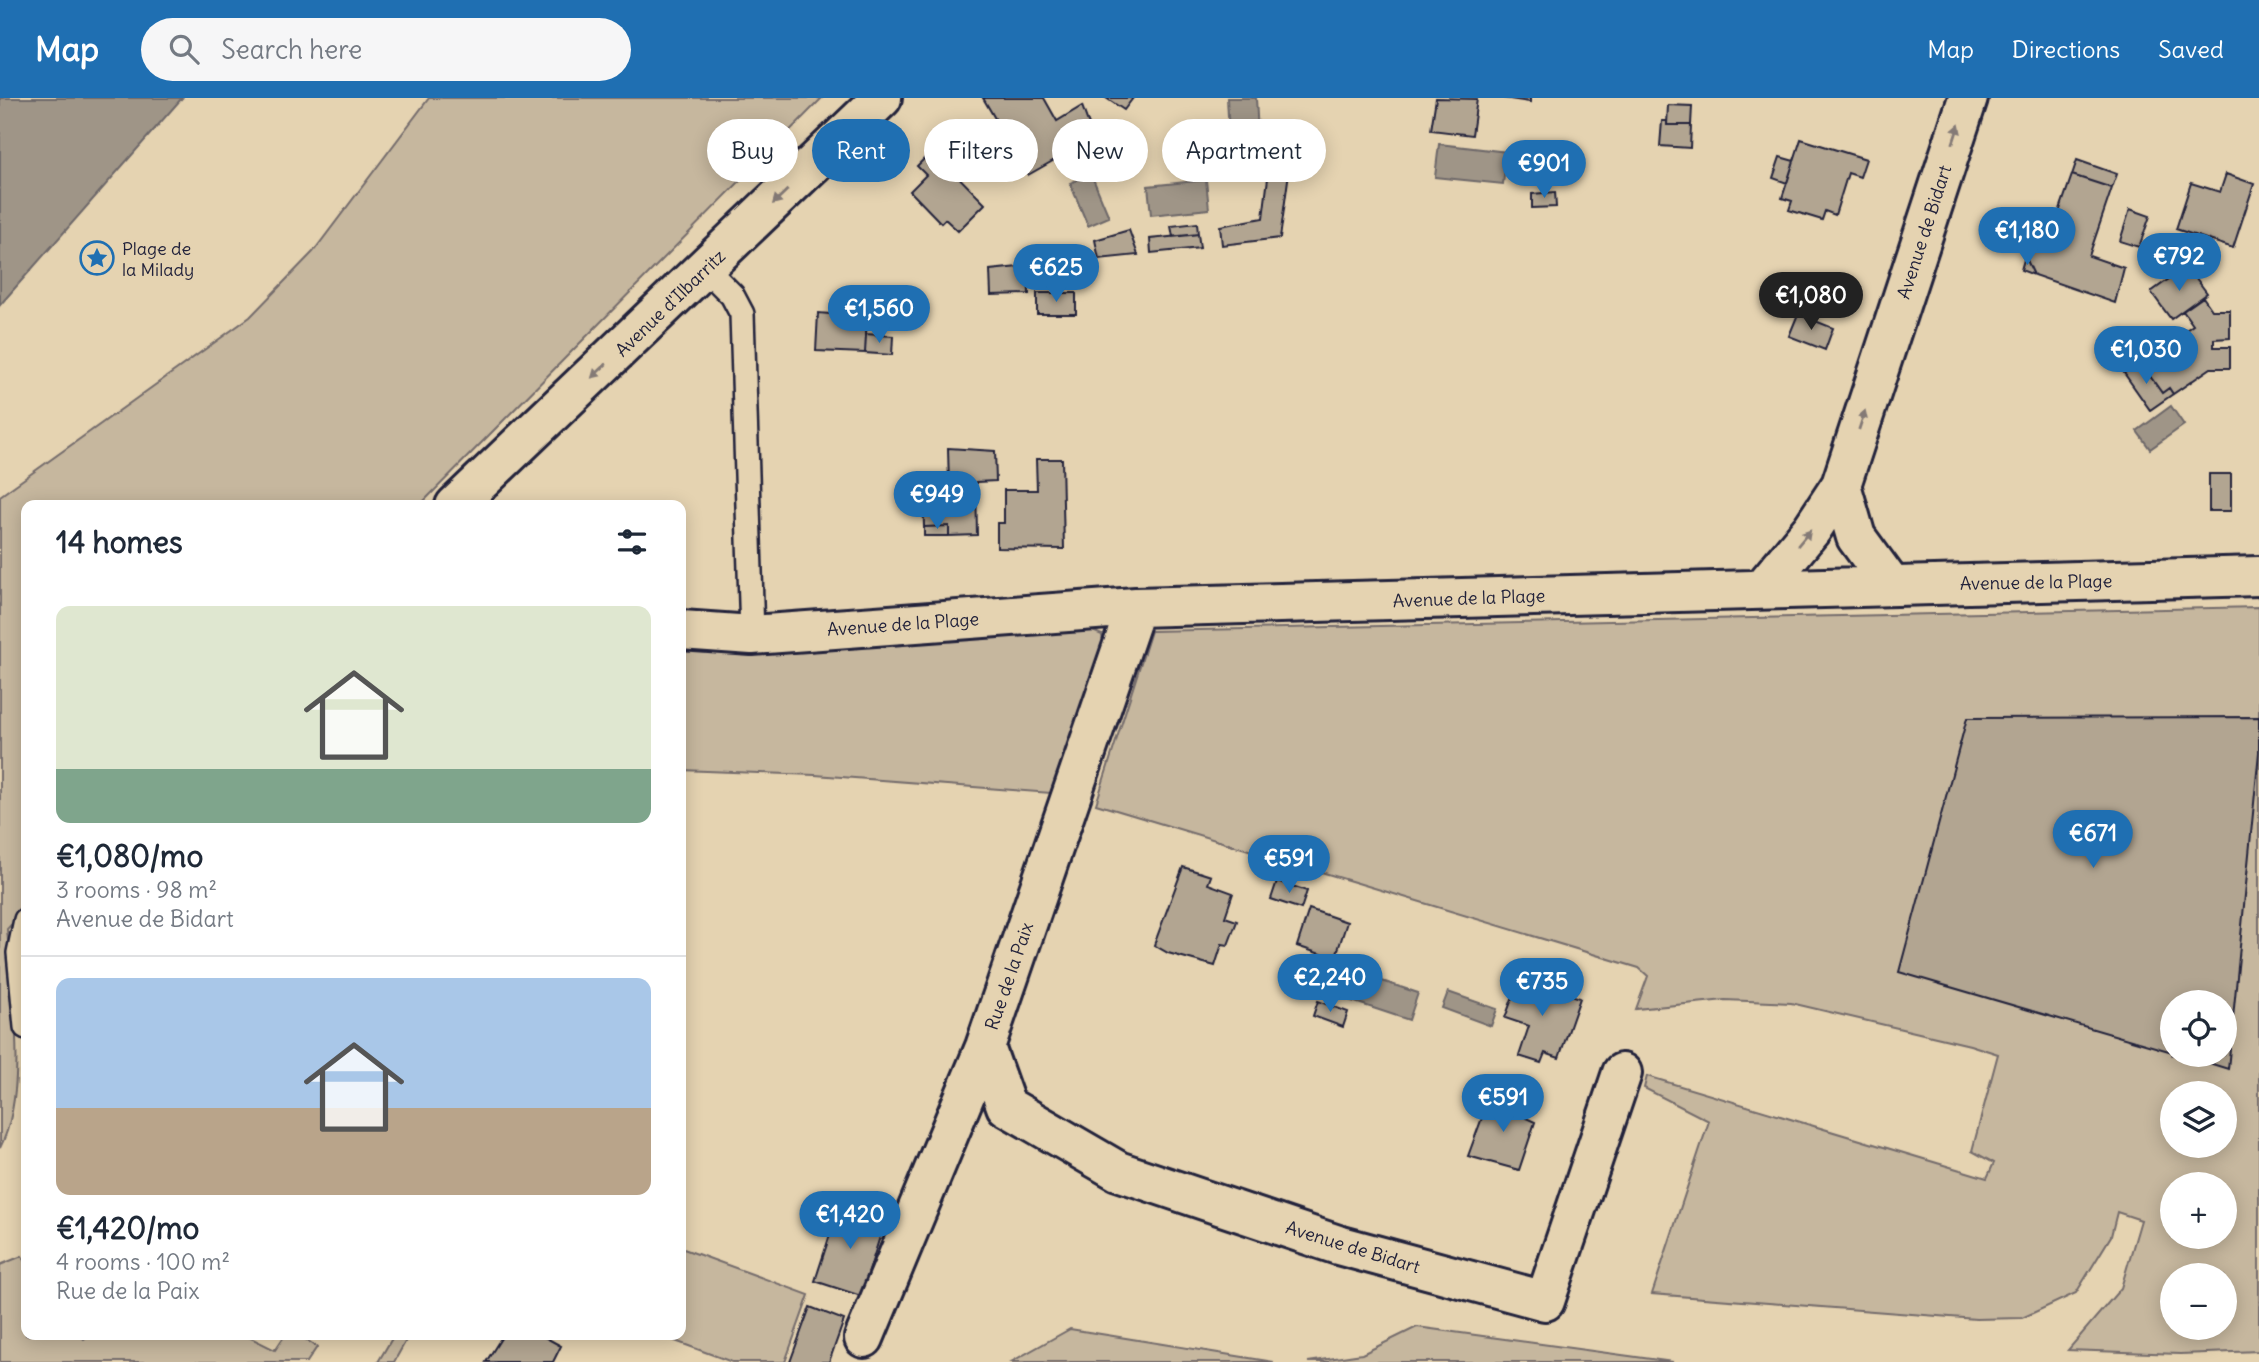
<!DOCTYPE html>
<html lang="en">
<head>
<meta charset="utf-8">
<style>
  :root { --surface:#fff; --page:#f6f6f7; --text:#1f2937; --muted:#747a83; --line:#e0e1e3; --accent:#1f6fb2 }
  body { margin:0; font-family:Delius,sans-serif; background:var(--page); color:var(--text); height:100vh; display:flex; flex-direction:column; font-size:26px; white-space:nowrap }
  * { box-sizing:border-box; margin:0 }
  p { font-size:23px; color:var(--muted) }
  .icon { flex:none; width:38px; height:38px; fill:none; stroke:currentColor; stroke-width:2; stroke-linecap:round; stroke-linejoin:round }
  .map { position:relative; flex:1; overflow:hidden }
  .panel { position:absolute; left:21px; top:402px; width:665px; height:840px; display:flex; flex-direction:column; background:var(--surface); border-radius:14px; box-shadow:0 4px 18px #0003 }
  .panel>* { flex:none }
  .guide { position:absolute; left:707px; top:21px; width:665px; height:63px; display:flex; gap:14px }
  .tools { position:absolute; left:2160px; top:892px; display:grid; gap:14px }
  .tools a { display:grid; place-items:center; width:77px; height:77px; border-radius:50%; background:var(--surface); box-shadow:0 4px 18px #0003; font-size:35px }
  .price { position:absolute; translate:-50% -60px; padding:0 16px; border-radius:24px; background:var(--accent); color:#fff; font-size:23px; line-height:46px; filter:drop-shadow(0 2px 4px #0008) }
  .price::after { content:''; position:absolute; left:50%; top:42px; width:21px; height:16px; margin-left:-10px; background:inherit; clip-path:polygon(0 0,100% 0,50% 100%) }
  .price.on { background:#222; color:#fff }
  ul { padding:0; list-style:none }
  li { display:grid; align-content:center; gap:14px; height:371px; padding:0 35px }
  li+li { border-top:2px solid var(--line) }
  li span { display:grid; place-items:center; height:217px; border-radius:14px; color:#555 }
  li>.icon { margin-inline-start:auto }
  span .icon { width:126px; height:126px; fill:#fffc; stroke-width:1 }
  li b { font-size:30px }
  h2 { display:flex; justify-content:space-between; align-items:center; height:84px; padding:0 35px; font-size:30px }
  .chip { padding:0 24px; border-radius:32px; background:var(--surface); box-shadow:0 4px 18px #0003; font-size:24px; line-height:63px }
  .chip.on { background:var(--accent); color:#fff }
  header { display:flex; align-items:center; gap:42px; box-sizing:border-box; height:98px; padding:0 35px; background:var(--accent); color:#fff }
  header strong { font-size:33px }
  nav { display:flex; gap:38px; margin-inline-start:auto; font-size:24px }
  .search { width:490px; height:63px; background:var(--page); display:flex; align-items:center; gap:18px; box-sizing:border-box; padding:0 24px; border-radius:38px; color:var(--muted); font-size:26px }
  .map>svg:first-child { display:block }
  .green { fill:#c6b79e; stroke:#746c6c; stroke-width:2; fill-rule:evenodd }
  .water { fill:#9f9587; stroke:#6d6769; stroke-width:2 }
  .building { fill:#b2a591; stroke:#22223b; stroke-width:2 }
  .lines { fill:none; stroke-linecap:round; stroke-linejoin:round }
  .service-casing { stroke:#22223b; stroke-width:28 }
  .minor-casing { stroke:#22223b; stroke-width:44 }
  .service { stroke:#e5d3b1; stroke-width:23 }
  .minor { stroke:#e5d3b1; stroke-width:38 }
  .oneway { fill:#847a76 }
  .labels { text-anchor:middle; dominant-baseline:central; stroke-width:5; stroke-linejoin:round; paint-order:stroke }
  .street-label { font-size:18px; fill:#22223b; stroke:#e5d3b1 }
  .poi-label { font-size:18px; fill:#22223b; stroke:#e5d3b1; text-anchor:start }
</style>
</head>
<body>
<header>
<strong>Map</strong>
<div class="search"><svg class="icon" aria-label="search" viewBox="0 0 24 24"><circle cx="10" cy="10" r="6"/><path d="M15 15l6 6"/></svg>Search here</div>
<nav><a>Map</a><a>Directions</a><a>Saved</a></nav>
</header>
<div class="map">
<svg width="2259" height="1264" viewBox="0 0 2259 1264">
  <rect width="100%" height="100%" fill="#e5d3b1"/>
  <filter id="ink" filterUnits="userSpaceOnUse"><feTurbulence type="fractalNoise" baseFrequency=".0143" numOctaves="2"/><feDisplacementMap in="SourceGraphic" scale="14" xChannelSelector="R" yChannelSelector="G"/><feConvolveMatrix kernelMatrix="1 2 1 2 8 2 1 2 1" color-interpolation-filters="sRGB"/></filter>
  <g filter="url(#ink)">
    <path class="green" d="M429,0h393l-403,408h-393v403l-19,20c5,63 22,163 -7,219v-652l250,-179 63,-65z
      M2259,509v744l-79,3 -112,-4 53,-62 20,-68 -24,-8 -6,24 -35,57 -54,25 -46,1 -324,-25 57,-173 -65,-33 3,-12 340,102 7,-15 -22,-12 26,-97 -28,-9 -179,-42 -66,-3 -89,9 12,-33 -9,-8 -543,-164 55,-173zM2172,905h52v52h-52zM2172,996h52v52h-52zM2172,1087h52v52h-52zM2172,1178h52v52h-52z
      M1088,531l14,6 2,12 -53,146 -236,-18 -134,-5v-128z
      M681,1150l128,47 -24,67h-53l-73,-27h22z
      M22,1158l4,6v73h54l4,4 5,-4h156l30,15 10,-15h14l18,12 -10,15h-307v-97z
      M1417,1229l256,35h-365l54,-8z
      M1070,1231l204,33h-263z
      M394,1237h15l-15,27h-16z"/>
    <path class="water" d="M0,0h182l-182,207z
      M1227,0h29l2,36h-29z
      M1439,46l68,8 -4,32 -68,-7z
      M1091,76l18,43 -21,9 -18,-43z
      M1206,82l3,29 -58,6 -3,-29z
      M2171,308l13,19 -34,24 -13,-18z
      M1352,873l66,22 -9,27 -66,-22z
      M1448,894l49,17 -6,17 -49,-18z"/>
    <path class="building" d="M983,0h61l13,23 25,-15 18,50 -18,6 -8,-13 -46,26z
      M1106,0h27l-9,12z
      M1436,0l41,1 -5,36 -41,-5z
      M1503,0h27v4z
      M1668,7l24,1 -1,19h-24z
      M1662,23h5v4h24l-1,23 -30,-2z
      M1801,41l65,20 -6,18 -12,-4 -13,42 -10,-4 -3,9 -33,-10 3,-9 -10,-3z
      M926,59l9,9 7,-6 43,44 -27,27 -13,-12 -4,4 -31,-32 16,-16 -9,-9z
      M1780,59l14,4 -7,22 -14,-5z
      M2077,62l40,14 -5,14 -40,-13z
      M1270,64l20,3 -10,73 -58,7 -2,-19 43,-8z
      M2226,76l28,10 -21,64 -57,-19 15,-46 29,9z
      M2072,77l40,13 -23,68 35,12 -9,35 -81,-28 -9,-19 6,-17 17,5z
      M1555,94l1,15 -24,1v-14z
      M2130,111l20,7 -11,31 -19,-6z
      M1197,125l1,11 -25,3 -2,-11z
      M2037,126l16,6 -5,14 -17,-5z
      M1129,132l9,25 -39,4 -4,-19z
      M1198,136l2,14 -49,5 -1,-14z
      M2025,158l9,19 -13,-5z
      M1028,168l1,28 -38,1 -1,-25z
      M2187,168l20,27 -36,26 -20,-27z
      M1037,195h39v21h-39z
      M2203,199l9,13h18v28l-16,1v8h16v21h-19l-38,26 -4,-6 -7,5 -32,-45 17,-12 10,14 36,-25 -10,-14z
      M818,215l49,4 -2,36 -49,-2z
      M1798,216l35,14 -8,22 -36,-14z
      M866,236l27,2 -1,19 -27,-2z
      M2140,264l22,31 7,-5 4,6 -23,16 -26,-37z
      M948,350l47,3 1,30 -20,1 1,53 -28,1v-10l-25,1 -1,-42h26z
      M1036,361h26l2,90 -67,-1v-25h7v-33h33z
      M2209,376h22v37h-22z
      M949,428v10h-25v-9z
      M2259,619v35l-31,317 -45,-14h41v-52h-52v49l-273,-80 68,-254z
      M1183,769l28,9 -3,8 25,9 -8,24 12,4 -9,24 -6,-1 -7,22 -47,-13 -14,-8z
      M1277,783l30,10 -6,18 -30,-10z
      M1309,811l38,13 -12,37 -38,-13z
      M1520,879l60,21 -21,60 -14,-5 -4,10 -22,-7 10,-30 -24,-8z
      M1318,903l30,11 -5,15 -30,-11z
      M1490,998l39,14 -3,8 9,4 -16,48 -51,-14z
      M839,1109l46,14 -24,75 -46,-15z
      M810,1209l34,13 -15,42h-39z
      M503,1237h38l20,11 -8,16h-67z"/>
    <g class="lines">
      <defs>
        <path id="service" d="M706,171l26,26 10,19 10,321
          M26,822l-7,33 7,74"/>
        <path id="minor" d="M1841,387l15,52 35,48
          M455,408l427,-408
          M1763,490l49,-59 29,-44 127,-387
          M681,532l71,5 384,-28 1123,-31
          M985,949l21,59 112,65 220,74 207,56 77,-228
          M864,1240l121,-291 151,-440"/>
      </defs>
      <use href="#service" class="service-casing"/>
      <use href="#minor" class="minor-casing"/>
      <use href="#service" class="service"/>
      <use href="#minor" class="minor"/>
    </g>
    <defs><path id="oneway-solid" d="M-6-.8H1V-3.2L6.5 0L1 3.2V.8H-6Z" transform="scale(1.75)"/></defs>
    <g class="oneway">
      <use href="#oneway-solid" transform="translate(1956 36) rotate(-72)"/>
      <use href="#oneway-solid" transform="translate(780 99) rotate(136)"/>
      <use href="#oneway-solid" transform="translate(599 273) rotate(137)"/>
      <use href="#oneway-solid" transform="translate(1862 322) rotate(-72)"/>
      <use href="#oneway-solid" transform="translate(1804 440) rotate(-50)"/>
    </g>
  </g>
  <defs>
    <symbol id="sight-ring" viewBox="-11 -11 22 22"><circle r="9.5" fill="#e5d3b1" stroke="#1f6fb2" stroke-width="1.5"/><path d="M0-6L1.8-2.2L6-1.7L2.9 1.2L3.7 5.4L0 3.3L-3.7 5.4L-2.9 1.2L-6-1.7L-1.8-2.2Z" fill="#1f6fb2"/></symbol>
  </defs>
  <g fill-rule="evenodd">
    <use href="#sight-ring" x="78" y="141" width="38" height="38"/>
  </g>
  <g class="labels">
    <g class="street-label">
      <text transform="translate(1924 134) rotate(-72)">Avenue de Bidart</text>
      <text transform="translate(670 205) rotate(-44)">Avenue d'Ilbarritz</text>
      <text transform="translate(2036 484) rotate(-1)">Avenue de la Plage</text>
      <text transform="translate(1469 500) rotate(-2)">Avenue de la Plage</text>
      <text transform="translate(903 526) rotate(-4)">Avenue de la Plage</text>
      <text transform="translate(1009 878) rotate(-71)">Rue de la Paix</text>
      <text transform="translate(1353 1149) rotate(17)">Avenue de Bidart</text>
    </g>
    <g class="poi-label">
      <text x="122" y="150">Plage de<tspan x="122" dy="21">la Milady</tspan></text>
    </g>
  </g>
</svg>
<div class="tools">
<a><svg class="icon" aria-label="locate" viewBox="0 0 24 24"><circle cx="12" cy="12" r="6"/><path d="M12 2v4M12 18v4M2 12h4M18 12h4"/></svg></a>
<a><svg class="icon" aria-label="layers" viewBox="0 0 24 24"><path d="M12 4l9 5-9 5-9-5zM3 14l9 5 9-5"/></svg></a>
<a>+</a>
<a>−</a>
</div>
<b class="price" style="left:1544px;top:102px">€901</b>
<b class="price" style="left:2027px;top:169px">€1,180</b>
<b class="price" style="left:2179px;top:195px">€792</b>
<b class="price" style="left:1056px;top:206px">€625</b>
<b class="price on" style="left:1811px;top:234px">€1,080</b>
<b class="price" style="left:879px;top:247px">€1,560</b>
<b class="price" style="left:2146px;top:288px">€1,030</b>
<b class="price" style="left:937px;top:433px">€949</b>
<b class="price" style="left:2093px;top:772px">€671</b>
<b class="price" style="left:1289px;top:797px">€591</b>
<b class="price" style="left:1330px;top:916px">€2,240</b>
<b class="price" style="left:1542px;top:920px">€735</b>
<b class="price" style="left:1503px;top:1036px">€591</b>
<b class="price" style="left:850px;top:1153px">€1,420</b>
<div class="guide">
<a class="chip">Buy</a>
<a class="chip on">Rent</a>
<a class="chip">Filters</a>
<a class="chip">New</a>
<a class="chip">Apartment</a>
</div>
<section class="panel">
<h2>14 homes<svg class="icon" aria-label="filters" viewBox="0 0 24 24"><path d="M4 7h16M4 17h16"/><circle cx="9" cy="7" r="2"/><circle cx="15" cy="17" r="2"/></svg></h2>
<ul>
<li><span style="background:linear-gradient(#dfe7d0 75%,#7fa58c 0)"><svg class="icon" aria-label="home" viewBox="0 0 24 24"><path d="M3 11l9-7 9 7M6 9v11h12V9"/></svg></span><div><b>€1,080/mo</b><p>3 rooms · 98 m²</p><p>Avenue de Bidart</p></div></li>
<li><span style="background:linear-gradient(#a9c7e8 60%,#b9a48a 0)"><svg class="icon" aria-label="home" viewBox="0 0 24 24"><path d="M3 11l9-7 9 7M6 9v11h12V9"/></svg></span><div><b>€1,420/mo</b><p>4 rooms · 100 m²</p><p>Rue de la Paix</p></div></li>
</ul>
</section>
</div>
</body>
</html>
